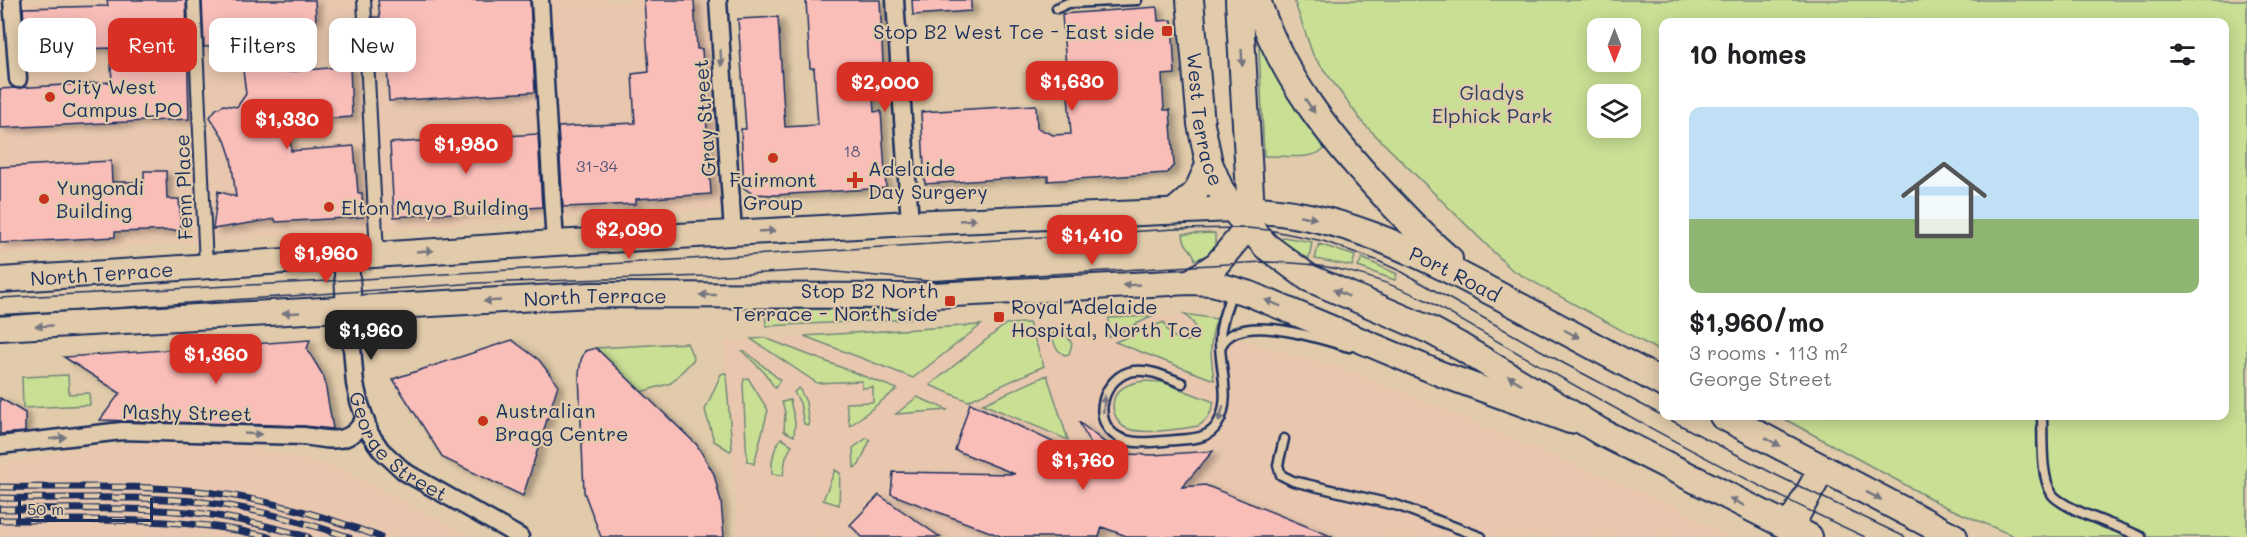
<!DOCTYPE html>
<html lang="en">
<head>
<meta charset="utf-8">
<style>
  :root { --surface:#fff; --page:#f6f6f6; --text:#202124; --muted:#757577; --line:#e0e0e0; --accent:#d93025 }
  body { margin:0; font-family:Mali,sans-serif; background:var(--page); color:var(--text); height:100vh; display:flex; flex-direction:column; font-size:22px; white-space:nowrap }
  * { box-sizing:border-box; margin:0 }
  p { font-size:20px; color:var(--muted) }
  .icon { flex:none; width:33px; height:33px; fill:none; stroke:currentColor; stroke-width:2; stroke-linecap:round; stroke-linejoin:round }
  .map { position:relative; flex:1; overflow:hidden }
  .sheet { position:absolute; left:1659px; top:18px; width:570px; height:402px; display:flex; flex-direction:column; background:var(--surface); border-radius:12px; box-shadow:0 3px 15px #0003 }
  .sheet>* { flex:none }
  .guide { position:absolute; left:18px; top:18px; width:570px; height:54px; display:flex; gap:12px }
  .needle { width:39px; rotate:180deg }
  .tools { position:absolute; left:1587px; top:18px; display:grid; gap:12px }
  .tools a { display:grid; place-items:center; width:54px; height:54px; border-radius:12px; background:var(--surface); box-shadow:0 3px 15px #0003; font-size:30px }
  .scale { position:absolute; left:18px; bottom:15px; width:135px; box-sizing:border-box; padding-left:6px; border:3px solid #1b2f5e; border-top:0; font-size:16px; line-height:21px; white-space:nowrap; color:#1b2f5e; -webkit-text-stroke:4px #e1cbaa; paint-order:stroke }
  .price { position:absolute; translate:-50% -51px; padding:0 14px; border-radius:12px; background:var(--accent); color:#fff; font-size:20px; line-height:39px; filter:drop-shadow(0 2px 3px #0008) }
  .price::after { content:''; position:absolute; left:50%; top:36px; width:18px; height:14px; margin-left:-9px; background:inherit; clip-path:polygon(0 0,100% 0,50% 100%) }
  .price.current { background:#222; color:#fff }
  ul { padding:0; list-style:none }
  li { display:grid; align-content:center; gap:12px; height:318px; padding:0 30px }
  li+li { border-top:2px solid var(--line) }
  li span { display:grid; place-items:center; height:186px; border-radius:12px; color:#555 }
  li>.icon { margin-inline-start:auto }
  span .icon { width:108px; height:108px; fill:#fffc; stroke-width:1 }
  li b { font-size:26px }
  h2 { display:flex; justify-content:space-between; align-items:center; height:72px; padding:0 30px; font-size:26px }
  .tag { padding:0 21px; border-radius:12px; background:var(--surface); box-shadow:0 3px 15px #0003; font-size:21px; line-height:54px }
  .tag.current { background:var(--accent); color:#fff }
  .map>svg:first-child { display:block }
  .built { fill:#e8c7ae }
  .green { fill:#c9df94; stroke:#728779; stroke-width:1.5; fill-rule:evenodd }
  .building { fill:#fabeb9; stroke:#1b2f5e; stroke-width:1.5; filter:url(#shadow) }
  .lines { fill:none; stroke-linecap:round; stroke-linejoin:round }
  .service-casing { stroke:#1b2f5e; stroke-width:13 }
  .pedestrian-casing { stroke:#1b2f5e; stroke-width:16 }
  .minor-casing { stroke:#1b2f5e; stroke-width:21 }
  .secondary-casing { stroke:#1b2f5e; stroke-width:28 }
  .primary-casing { stroke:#1b2f5e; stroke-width:30 }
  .service { stroke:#e1cbaa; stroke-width:8 }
  .pedestrian { stroke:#e1cbaa; stroke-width:12 }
  .minor { stroke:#e1cbaa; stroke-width:16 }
  .secondary { stroke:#e1cbaa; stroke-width:24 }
  .primary { stroke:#e1cbaa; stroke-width:26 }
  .tram { stroke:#1b2f5e; stroke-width:1.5 }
  .rail-casing { stroke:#1b2f5e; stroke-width:7 }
  .rail { stroke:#e1cbaa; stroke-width:4.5; stroke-dasharray:14; stroke-linecap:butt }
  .oneway { fill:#747580 }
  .poi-dot { fill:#c8321e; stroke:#e1cbaa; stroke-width:2 }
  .labels { text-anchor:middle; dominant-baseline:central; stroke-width:4.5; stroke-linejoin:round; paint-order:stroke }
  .number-label { font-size:16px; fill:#535375 }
  .poi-label { font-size:20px; fill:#1b2f5e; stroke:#e1cbaa; text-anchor:start }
  .park-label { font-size:20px; fill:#2c4163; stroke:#e1cbaa }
  .street-label { font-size:20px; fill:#1b2f5e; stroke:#e1cbaa }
</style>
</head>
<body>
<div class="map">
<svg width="2247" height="537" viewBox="0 0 2247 537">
  <defs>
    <filter id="shadow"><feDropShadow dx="6" dy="3.5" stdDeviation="3" flood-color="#0004"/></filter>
  </defs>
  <rect width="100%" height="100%" fill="#e1cbaa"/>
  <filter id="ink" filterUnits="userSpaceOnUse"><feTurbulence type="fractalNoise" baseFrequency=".0167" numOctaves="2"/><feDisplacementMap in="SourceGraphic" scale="12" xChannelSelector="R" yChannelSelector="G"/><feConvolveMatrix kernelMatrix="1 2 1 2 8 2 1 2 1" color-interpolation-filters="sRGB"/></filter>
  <g filter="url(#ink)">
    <path class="built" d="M12,0h706l13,208 -731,47v-169l18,-1z
      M1182,314l35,5 23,21 110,30 326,136 52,31h-990l-14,-196z
      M142,442l99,3 93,21 141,71h-475v-73l72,-15z"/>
    <path class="green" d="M1294,0h953v537h-231l-72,-31 -165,-90h445v-394h-560l-1,331 -151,-83 -149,-147 -50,-68zM1598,28h32v34h-32zM1598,94h32v34h-32z
      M1261,46h3c17,37 35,72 61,103 -15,12 -42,6 -61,7l-5,-108z
      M1215,233v15l-8,7 -12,5c-1,-12 -11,-11 -12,-26z
      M1283,237l29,5 -3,16 -7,-2 -21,-16z
      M1319,244l36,12 -3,10 -37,-7z
      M1362,258l35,16 -2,6 -37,-13z
      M765,309l145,1v9l-144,7z
      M1184,314l33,5c-9,21 -6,39 -3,61l-99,-38 49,-20c4,13 10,17 24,19l8,-5c1,-11 -4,-15 -12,-22z
      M1153,316l-44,21v-19z
      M1029,323l15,43 -76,35 -38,-16 76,-61z
      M981,325l-68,53 -109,-42z
      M1059,330l6,2 7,12 -3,10 -4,1c-10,-5 -12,-12 -12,-23z
      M765,338l132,51 -47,37 -4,-23 27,-1v-15l-11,1v-7l-45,2 -66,-44z
      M687,343l7,16 -23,24 -30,9 -45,-44z
      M742,351h3l35,29 -5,8 -11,-16z
      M724,373h2l6,76 -2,2 -16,-10 -9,-31 16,-36z
      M68,375l1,19 20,-1 1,12 -67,3 -1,-31z
      M1047,375l21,65 -85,-36z
      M748,378l20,32 -14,54 -7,-3 -4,-76 1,-6z
      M1144,381l18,1 52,20c-3,11 -6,18 -16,24 -17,3 -59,10 -74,1 -5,-3 -8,-9 -10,-15 -5,-21 13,-29 30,-31z
      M799,388l7,14 3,23 -5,-1 -4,-21 -6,-11z
      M917,397l31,13 -52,4z
      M790,400l5,22 -1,14 -10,-5 1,-19 -3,-10z
      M781,438l11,7 -6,12 -3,18 -11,-1c-1,-14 1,-25 9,-36z
      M867,438l3,2 -11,25 -5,3 -1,-20z
      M835,470l5,3 -1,32 -16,-5z"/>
    <path class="building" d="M107,0h79l3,119 -189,9v-39l112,-7 -2,-34 -84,3 -3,-43 85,-2z
      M202,0h113l1,21 -41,2 3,18 -74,6z
      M378,0h152l5,92 -146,9 -3,-53h-10l-2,-31h6z
      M644,0h50l3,49h5l9,145 -75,5v5l-73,3 -5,-80 77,-4 -3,-49 17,-2z
      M806,0h74l3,64 -12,1 3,47 7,-1 5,77 -111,7 -22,-1 -9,-6 -3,-59h5l-8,-110 40,-2 7,110 33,-2 -4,-57h-4z
      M912,0h59v11l-58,4z
      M1157,7l1,14 14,-1 3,54 -13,1 2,35h6l4,55 -7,8 -119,8v-5l-123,8 -4,-72 115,-7 1,23 16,7 18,-1 -9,-120z
      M285,62v10l65,-6 2,51 -63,4 2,30 63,-5 4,47h4l1,24 -87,5 -1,-3 -62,10 5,-38 18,6 -5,-39 -6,-18 -15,-23 6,-8 8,-4 13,2 9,-13 -3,-24z
      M538,134l4,73 -148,10 -4,-74z
      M111,161l1,21h32v-11h22l1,28h12l2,31 -66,2v5l-115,6v-76z
      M310,340l-3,9 17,28 9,52 -29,-3 -204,-6 20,-27 -56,-36z
      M512,340l27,20 19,25 -35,111 -80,-38 -50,-79z
      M596,348l101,97 17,29 7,28 3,35h-123l-17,-45 -5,-118 2,-14 4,-9z
      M0,398l25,15v19l-25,2z
      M970,403l131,62 -22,-43 34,27 13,5 27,1 60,-4 -31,36 23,-2 128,52h-204l-27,-10 -3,10h-96l-112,-43 2,-22 122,2 -60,-24z
      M879,495l61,42h-78l-12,-12z"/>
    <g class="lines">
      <defs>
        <path id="service" d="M1057,8l11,-5 69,-3
          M1221,346c17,-36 99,-7 128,1
          M1182,383c-16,-6 -31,-14 -48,-12 -30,4 -45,50 -16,66 16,9 40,4 58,3 15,-1 32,-1 41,-15 16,-25 2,-58 3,-85 0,-17 7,-33 12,-49
          M2042,416c1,21 -2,60 10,78 10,15 70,33 89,43
          M1284,439l-6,26 3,10 12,6 106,25 82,31"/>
        <path id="pedestrian" d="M194,0l12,266
          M364,0l13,254"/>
        <g id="minor">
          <path d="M12,0l6,79"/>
          <path d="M540,0l15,243"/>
          <path d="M718,0l15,233"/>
          <path d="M895,0l15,223"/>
          <path id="s1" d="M349,310l6,74 4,17 11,33 11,16 24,22 115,65"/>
          <path d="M0,445l122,-14 182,5c26,4 47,10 60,-17"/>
        </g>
        <g id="secondary">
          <path d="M1174,211l22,-19 13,-29"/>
          <path d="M346,256l3,54"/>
          <path id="s2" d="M0,280l555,-37 355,-20 323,-14"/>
          <path d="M1190,282l27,-18 30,-36"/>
          <path id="s3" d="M0,328l591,-33 323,1 276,-14 22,1 38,11 191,80 129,47"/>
        </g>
        <g id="primary">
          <path id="s4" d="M1190,0l11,124 8,39 11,26 13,20 33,37 43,32 123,53 29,16 140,85 208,105"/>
          <path d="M1239,0l11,194 -2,30"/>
          <path d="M1257,0c24,76 73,137 127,195 21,22 42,45 65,64"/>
          <path id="s5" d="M1233,209c106,0 187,45 278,93 51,27 102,54 153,82"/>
          <path d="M1723,416l231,121"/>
          <path d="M1789,528l33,-59"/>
        </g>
      </defs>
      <use href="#service" class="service-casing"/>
      <use href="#pedestrian" class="pedestrian-casing"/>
      <use href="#minor" class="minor-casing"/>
      <use href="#secondary" class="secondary-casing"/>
      <use href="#primary" class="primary-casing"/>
      <use href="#service" class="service"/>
      <use href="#pedestrian" class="pedestrian"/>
      <use href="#minor" class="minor"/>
      <use href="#secondary" class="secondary"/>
      <use href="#primary" class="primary"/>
      <path class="tram" d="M0,298l347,-18 828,-51 72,-1 22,2 54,11 53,19 26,12 163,92 134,71 77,40 129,62
        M0,316l478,-33 230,-7 108,-6 112,11 335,-19c63,0 109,12 165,39 143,83 287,167 437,236"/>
      <defs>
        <path id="rail" d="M0,487c69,1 139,-3 207,5 59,7 118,24 173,45
          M0,498c67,1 135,-3 202,4 50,6 99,19 147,35
          M0,509c62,0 125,-2 188,3 41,4 81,14 120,25
          M0,520c90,1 181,-5 269,17"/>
      </defs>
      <use href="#rail" class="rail-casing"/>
      <use href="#rail" class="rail"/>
    </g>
    <defs><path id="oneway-solid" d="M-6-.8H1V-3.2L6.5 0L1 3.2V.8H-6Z" transform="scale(1.5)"/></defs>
    <g class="oneway">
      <use href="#oneway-solid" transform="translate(721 58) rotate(86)"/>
      <use href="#oneway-solid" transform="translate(1242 58) rotate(87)"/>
      <use href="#oneway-solid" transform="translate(1310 106) rotate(56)"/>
      <use href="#oneway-solid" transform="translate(1308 217) rotate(11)"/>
      <use href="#oneway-solid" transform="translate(968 220) rotate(-3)"/>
      <use href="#oneway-solid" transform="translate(767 231) rotate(-3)"/>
      <use href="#oneway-solid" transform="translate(425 251) rotate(-3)"/>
      <use href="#oneway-solid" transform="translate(1131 285) rotate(177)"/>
      <use href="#oneway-solid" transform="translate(1341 293) rotate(-156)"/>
      <use href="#oneway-solid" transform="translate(708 295) rotate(-180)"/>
      <use href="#oneway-solid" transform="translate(492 301) rotate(177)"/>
      <use href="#oneway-solid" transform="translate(1273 303) rotate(-157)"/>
      <use href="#oneway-solid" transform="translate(291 313) rotate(177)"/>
      <use href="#oneway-solid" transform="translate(44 326) rotate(177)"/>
      <use href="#oneway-solid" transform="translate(1572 334) rotate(28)"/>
      <use href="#oneway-solid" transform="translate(1515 380) rotate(-149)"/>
      <use href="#oneway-solid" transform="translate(1104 404) rotate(-85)"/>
      <use href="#oneway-solid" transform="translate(1221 414) rotate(106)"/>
      <use href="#oneway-solid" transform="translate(253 434) rotate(3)"/>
      <use href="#oneway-solid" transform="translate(58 438) rotate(-7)"/>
      <use href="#oneway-solid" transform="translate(1773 442) rotate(28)"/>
      <use href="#oneway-solid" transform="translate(1874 496) rotate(27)"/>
      <use href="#oneway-solid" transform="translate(1737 502) rotate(-153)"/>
    </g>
  </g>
  <g class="poi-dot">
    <rect x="1161" y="25" width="12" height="12" rx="3"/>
    <circle cx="50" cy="97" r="6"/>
    <circle cx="773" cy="158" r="6"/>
    <path d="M852 171h6v6h6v6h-6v6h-6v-6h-6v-6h6z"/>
    <circle cx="44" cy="199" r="6"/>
    <circle cx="329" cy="207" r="6"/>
    <rect x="944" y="295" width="12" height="12" rx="3"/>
    <rect x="993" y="311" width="12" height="12" rx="3"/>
    <circle cx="483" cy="421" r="6"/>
  </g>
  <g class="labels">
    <g class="number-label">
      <text x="852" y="150">18</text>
      <text x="597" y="165">31-34</text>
    </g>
    <g class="poi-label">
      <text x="1155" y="31" text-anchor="end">Stop B2 West Tce - East side</text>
      <text x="62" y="86">City West<tspan x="62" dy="23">Campus LPO</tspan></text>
      <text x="868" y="168">Adelaide<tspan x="868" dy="23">Day Surgery</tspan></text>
      <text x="773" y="179" text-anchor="middle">Fairmont<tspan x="773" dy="23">Group</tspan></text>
      <text x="56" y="187">Yungondi<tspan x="56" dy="23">Building</tspan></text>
      <text x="341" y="207">Elton Mayo Building</text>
      <text x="938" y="290" text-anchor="end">Stop B2 North<tspan x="938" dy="23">Terrace - North side</tspan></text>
      <text x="1011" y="306">Royal Adelaide<tspan x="1011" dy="23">Hospital, North Tce</tspan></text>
      <text x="495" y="410">Australian<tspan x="495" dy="23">Bragg Centre</tspan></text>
    </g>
    <g class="park-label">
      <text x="1492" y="92">Gladys<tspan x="1492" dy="23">Elphick Park</tspan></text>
    </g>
    <g class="street-label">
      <text transform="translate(704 118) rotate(-94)">Gray Street</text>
      <text stroke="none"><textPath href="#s4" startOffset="120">West Terrace</textPath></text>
      <text transform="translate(183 187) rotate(-92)">Fenn Place</text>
      <text stroke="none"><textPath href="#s2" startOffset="102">North Terrace</textPath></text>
      <text stroke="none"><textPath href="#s5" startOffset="234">Port Road</textPath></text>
      <text stroke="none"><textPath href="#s3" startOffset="596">North Terrace</textPath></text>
      <text transform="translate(187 412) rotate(1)">Mashy Street</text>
      <text stroke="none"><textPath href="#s1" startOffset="154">George Street</textPath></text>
    </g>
  </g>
</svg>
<div class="tools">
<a><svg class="needle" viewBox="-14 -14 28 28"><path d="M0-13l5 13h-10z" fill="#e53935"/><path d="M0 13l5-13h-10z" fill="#757577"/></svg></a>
<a><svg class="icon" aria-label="layers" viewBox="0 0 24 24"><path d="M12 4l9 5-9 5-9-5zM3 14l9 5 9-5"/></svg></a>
</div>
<div class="scale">50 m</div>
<b class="price" style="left:1072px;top:112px">$1,630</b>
<b class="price" style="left:885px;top:113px">$2,000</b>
<b class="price" style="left:287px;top:150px">$1,330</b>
<b class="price" style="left:466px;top:175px">$1,980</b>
<b class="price" style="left:629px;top:260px">$2,090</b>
<b class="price" style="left:1092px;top:266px">$1,410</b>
<b class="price" style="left:326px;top:284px">$1,960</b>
<b class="price current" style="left:371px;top:361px">$1,960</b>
<b class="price" style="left:216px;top:385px">$1,360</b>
<b class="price" style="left:1083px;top:491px">$1,760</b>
<div class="guide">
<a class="tag">Buy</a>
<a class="tag current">Rent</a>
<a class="tag">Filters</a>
<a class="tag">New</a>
</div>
<section class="sheet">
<h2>10 homes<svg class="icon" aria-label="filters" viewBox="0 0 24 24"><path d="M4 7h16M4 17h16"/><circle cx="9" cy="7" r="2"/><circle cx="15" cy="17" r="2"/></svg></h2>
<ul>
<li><span style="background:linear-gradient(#bfe0f5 60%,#8fb573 0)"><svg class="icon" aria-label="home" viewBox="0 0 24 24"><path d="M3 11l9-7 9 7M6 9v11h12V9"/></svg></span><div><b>$1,960/mo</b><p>3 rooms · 113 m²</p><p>George Street</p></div></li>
</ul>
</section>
</div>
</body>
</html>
